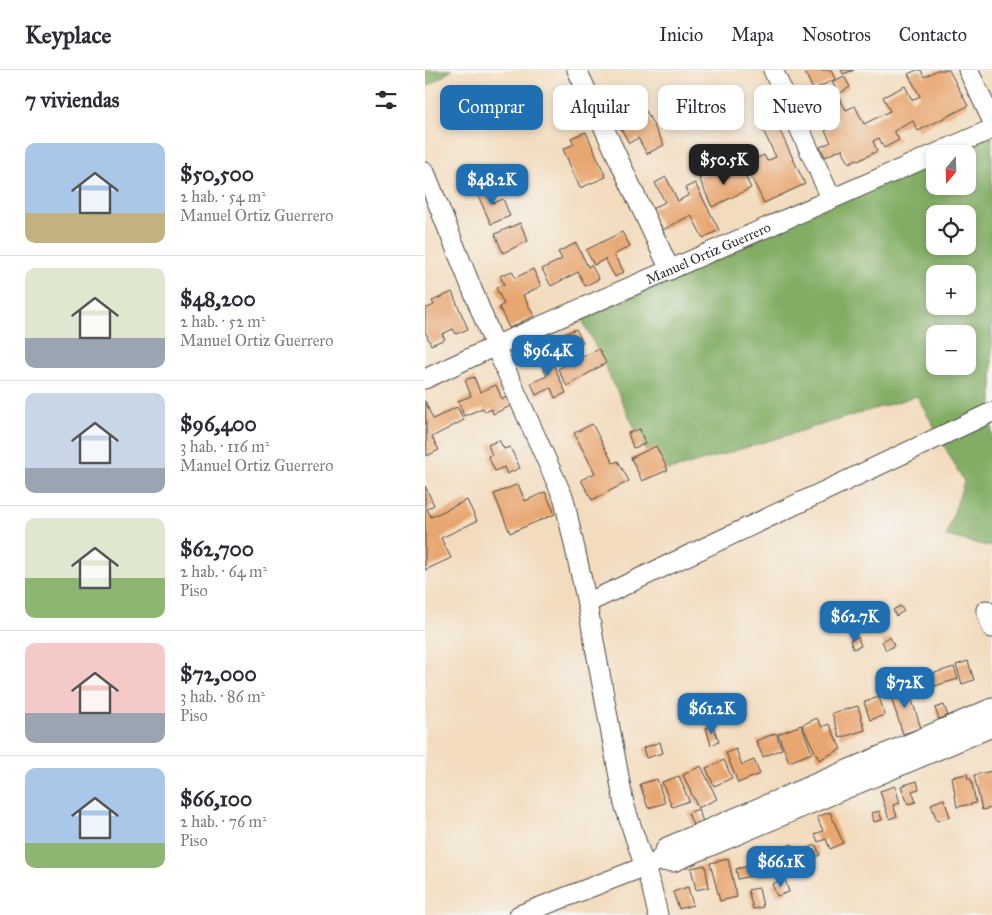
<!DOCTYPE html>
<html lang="es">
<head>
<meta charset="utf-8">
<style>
  :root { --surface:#fff; --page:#f7f7f7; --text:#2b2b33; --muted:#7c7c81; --line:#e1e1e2; --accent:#1f6fb2 }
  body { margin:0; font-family:"IM FELL Great Primer",serif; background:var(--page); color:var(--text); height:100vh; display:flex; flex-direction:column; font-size:19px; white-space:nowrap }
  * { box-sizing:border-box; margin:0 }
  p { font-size:16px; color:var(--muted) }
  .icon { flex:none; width:28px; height:28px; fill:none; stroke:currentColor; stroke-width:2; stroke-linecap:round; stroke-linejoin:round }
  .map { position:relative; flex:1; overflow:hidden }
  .panel { display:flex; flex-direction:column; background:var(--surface); width:425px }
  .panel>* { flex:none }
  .hud { position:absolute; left:15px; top:15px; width:475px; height:45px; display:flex; gap:10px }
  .needle { width:32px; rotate:199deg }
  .tools { position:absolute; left:501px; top:75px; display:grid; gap:10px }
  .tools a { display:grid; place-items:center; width:50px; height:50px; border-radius:10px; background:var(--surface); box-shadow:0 2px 8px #0003; font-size:25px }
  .price { position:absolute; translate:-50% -42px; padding:0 11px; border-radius:10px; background:var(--accent); color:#fff; font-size:16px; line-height:32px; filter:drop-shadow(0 1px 2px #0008) }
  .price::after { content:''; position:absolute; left:50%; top:30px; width:15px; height:11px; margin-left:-8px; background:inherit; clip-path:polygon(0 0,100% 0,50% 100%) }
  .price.selected { background:#222; color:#fff }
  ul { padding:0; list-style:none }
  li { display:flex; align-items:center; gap:15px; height:125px; padding:0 25px }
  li+li { border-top:1px solid var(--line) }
  li span { display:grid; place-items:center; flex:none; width:140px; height:100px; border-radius:10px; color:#555 }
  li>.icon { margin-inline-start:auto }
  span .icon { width:60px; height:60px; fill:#fffc; stroke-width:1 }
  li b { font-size:21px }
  h2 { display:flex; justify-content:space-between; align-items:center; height:60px; padding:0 25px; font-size:21px }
  .chip { padding:0 18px; border-radius:10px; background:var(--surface); box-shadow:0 2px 8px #0003; font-size:18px; line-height:45px }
  .chip.selected { background:var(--accent); color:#fff }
  header { display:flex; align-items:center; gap:30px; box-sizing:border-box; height:70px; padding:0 25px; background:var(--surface); border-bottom:1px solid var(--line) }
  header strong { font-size:24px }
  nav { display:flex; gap:28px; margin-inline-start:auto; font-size:18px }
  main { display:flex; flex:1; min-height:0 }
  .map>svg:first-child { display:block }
  .forest { fill:#83ad65; stroke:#576c48; fill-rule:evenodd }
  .building { fill:#e8a66f }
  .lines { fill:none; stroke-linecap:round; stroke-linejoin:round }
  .minor-casing { stroke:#494641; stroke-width:21 }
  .minor { stroke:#fff; stroke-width:19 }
  .labels { text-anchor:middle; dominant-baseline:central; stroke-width:4; stroke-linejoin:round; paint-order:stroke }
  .street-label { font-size:14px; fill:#2b2b2b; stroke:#f6f6f2 }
</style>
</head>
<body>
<header>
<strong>Keyplace</strong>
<nav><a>Inicio</a><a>Mapa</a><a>Nosotros</a><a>Contacto</a></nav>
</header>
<main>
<section class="panel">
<h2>7 viviendas<svg class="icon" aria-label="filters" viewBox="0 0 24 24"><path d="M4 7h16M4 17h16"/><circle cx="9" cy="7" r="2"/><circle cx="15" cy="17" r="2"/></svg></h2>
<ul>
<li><span style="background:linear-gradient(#a9c7e8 70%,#c2b280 0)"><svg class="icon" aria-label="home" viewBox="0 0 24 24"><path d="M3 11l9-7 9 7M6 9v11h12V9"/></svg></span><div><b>$50,500</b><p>2 hab. · 54 m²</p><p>Manuel Ortiz Guerrero</p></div></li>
<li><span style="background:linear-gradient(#dfe7d0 70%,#9aa5b1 0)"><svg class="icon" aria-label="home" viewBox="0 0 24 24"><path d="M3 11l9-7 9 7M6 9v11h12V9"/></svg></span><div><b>$48,200</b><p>2 hab. · 52 m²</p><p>Manuel Ortiz Guerrero</p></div></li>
<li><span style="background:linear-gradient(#c9d6e8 75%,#9aa5b1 0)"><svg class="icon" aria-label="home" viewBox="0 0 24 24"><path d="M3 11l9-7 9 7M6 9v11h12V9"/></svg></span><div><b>$96,400</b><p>3 hab. · 116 m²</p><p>Manuel Ortiz Guerrero</p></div></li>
<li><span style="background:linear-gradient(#dfe7d0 60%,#8fb573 0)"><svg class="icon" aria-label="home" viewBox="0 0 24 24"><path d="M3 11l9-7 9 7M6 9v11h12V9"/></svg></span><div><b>$62,700</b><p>2 hab. · 64 m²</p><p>Piso</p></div></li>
<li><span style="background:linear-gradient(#f6c9c9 70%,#9aa5b1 0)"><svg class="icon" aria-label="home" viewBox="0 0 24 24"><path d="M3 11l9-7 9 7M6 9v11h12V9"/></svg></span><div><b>$72,000</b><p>3 hab. · 86 m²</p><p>Piso</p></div></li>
<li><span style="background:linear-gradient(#a9c7e8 75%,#8fb573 0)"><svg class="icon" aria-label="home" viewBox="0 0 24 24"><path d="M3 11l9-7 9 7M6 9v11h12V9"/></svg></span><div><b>$66,100</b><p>2 hab. · 76 m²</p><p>Piso</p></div></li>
</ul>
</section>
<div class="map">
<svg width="567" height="845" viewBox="0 0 567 845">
  <rect width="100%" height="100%" fill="#f6f6f2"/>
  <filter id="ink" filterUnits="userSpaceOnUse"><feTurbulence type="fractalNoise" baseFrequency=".02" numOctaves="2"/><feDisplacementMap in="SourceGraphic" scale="10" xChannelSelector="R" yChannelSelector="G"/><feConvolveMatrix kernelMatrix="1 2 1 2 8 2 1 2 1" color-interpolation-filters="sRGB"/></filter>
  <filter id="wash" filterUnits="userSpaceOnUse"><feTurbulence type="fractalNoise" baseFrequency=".0096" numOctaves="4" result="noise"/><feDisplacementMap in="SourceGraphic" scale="20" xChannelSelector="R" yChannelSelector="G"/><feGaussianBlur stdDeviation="1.12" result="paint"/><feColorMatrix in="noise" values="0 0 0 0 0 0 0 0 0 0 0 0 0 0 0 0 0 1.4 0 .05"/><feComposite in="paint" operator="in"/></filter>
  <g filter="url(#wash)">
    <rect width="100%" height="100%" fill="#f3dcbe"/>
    <path class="forest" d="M0,0h27l-27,18z
      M567,64v413l-46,-11 18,-54 -47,-86 -239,72 -22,4 -75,-155 354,-159v28h32v-32h-23zM510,144h32v32h-32zM510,204h32v32h-32zM510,264h32v32h-32z"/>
    <g id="blocks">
      <path class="building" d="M379,0h27l4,9 -22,11z
        M416,0h13l-11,4z
        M492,0h4l3,7 13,-7h12l19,36 -50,25 -5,-10 -19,10 5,9 -15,8 -5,-10 -6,3 4,10 -19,10 -1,-2 -8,4 -7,-14 -17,8 -5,-10 11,-5 -6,-11 15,-7 -10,-24 8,-4 8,14 9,-4 9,18 26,-13 -7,-14 22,-11 7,14 8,-4 -12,-22z
        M419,6l6,11 -11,7 -7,-12z
        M37,21l8,18 -11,5 1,3 -7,3 -10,-21z
        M60,21l8,19 -10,4 -8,-19z
        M221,41l18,34 -17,9 -9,-16 -9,5 -10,-18z
        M347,44l33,70 -41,19 -19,-39 19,-9 3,6 9,-4 -18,-37z
        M161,62l20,45 -26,11 -17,-39 11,-5 -3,-6z
        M293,99l5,11 19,-10 9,18 -39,19 -13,-29z
        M241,107l12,24 11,-6 -4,-7 10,-5 24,47 -16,8 -12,-23 -28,15 -11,-21 13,-7 -10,-19z
        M60,115l8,18 10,-4 7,17 -19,8 -16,-35z
        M95,153l8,18 -25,12 -8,-19z
        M197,162l8,14 -16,9 10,17 -9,5 -10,-18 -11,6 -8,-15z
        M151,173l12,24 3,-2 8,14 -14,7 -7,-14 -27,14 -9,-17 20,-10 -4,-7z
        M108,199l8,17 -18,9 11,21 -25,12 -10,-21 5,-3 -8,-16 8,-4 -4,-8 12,-5 3,7z
        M27,222l16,37 -12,5 -3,-5 -11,5 3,5 -14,6 -6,-14v-22l9,-4 -2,-4z
        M151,259l7,13 -15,7 -6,-14z
        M121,278l20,45 -11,5 -4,-10 -15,7 -5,-12 16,-7 -11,-23z
        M174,279l7,14 -39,23 -9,-17z
        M49,307l6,15 16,-7 6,14 7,-3 4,9 -20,9 -1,-5 -7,3 -2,-4 -19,8 -6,-15 13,-5 -6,-16z
        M0,331l8,18 24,-12 7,13 -32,17 7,13 -12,6z
        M167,354l21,39 5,-2 11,20 -37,19 -11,-20 14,-7 -21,-40z
        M215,359l5,15 -12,4 -5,-15z
        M74,370l5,9 6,-2 10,21 -13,6 -3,-7 -9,4 -7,-15 4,-1 -4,-10z
        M231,376l12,24 -26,11 -11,-23z
        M93,414l7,17 20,-9 10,22 -45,19 -16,-39z
        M0,416l9,19 -7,4 4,8 36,-17 10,21 -36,17 10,20 -26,12z
        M475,536l4,5 -8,5 -3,-6z
        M433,567l3,9 -8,3 -3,-9z
        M465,567l4,9 -8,4 -4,-9z
        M543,591l6,19 -12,4 -6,-19z
        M529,597l4,12 -33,10 -3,-12z
        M491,601l7,18 -11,4 -7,-19z
        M482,615l14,43 -18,6 -14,-43z
        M454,627l6,18 -15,5 -6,-18z
        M519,635l4,11 -9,3 -4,-11z
        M433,636l7,24 -25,8 -8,-25z
        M392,648l5,9 7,-3 12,25 -22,11 -17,-35z
        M376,655l11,28 -23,9 -11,-28z
        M288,656l6,16 -8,3 -5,-17z
        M351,663l6,16 -19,8 -7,-16z
        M235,672l3,11 -17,5 -3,-10z
        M311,679l6,16 12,-5 6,14 -22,9 -12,-30z
        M299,690l8,18 -18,8 -8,-18z
        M276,696l16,33 -19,9 -15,-33z
        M567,701v37l-10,2 -8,-35z
        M542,704l1,5h3l5,24 -19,4 -5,-30z
        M254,706l10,25 -17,6 -10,-25z
        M232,709l8,24 -17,5 -8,-24z
        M492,711l2,8 -7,2 4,11 -8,2 -7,-18z
        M470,716l5,17 -7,2 4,11 -8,3 -9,-28z
        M519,729l6,18 -13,4 -6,-17z
        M273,739l6,15 -10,4 -6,-15z
        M454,741l3,9 -8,2 -2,-9z
        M405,742l13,31 -13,6 -4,-10 -8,3 -3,-8 8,-3 -6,-14z
        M367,774l4,9 -7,2 3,8 -7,2 -6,-16z
        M391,775l4,10 -16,7 -5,-11z
        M343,779l5,25 -15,3 -5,-25z
        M303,789l9,38 -17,4 -10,-38z
        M280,795l4,22 -13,3 -5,-22z
        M328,795l2,10 -17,4 -2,-10z
        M360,809l4,13 -12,4 -5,-12z
        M263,817l5,18 -14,4 -6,-17z
        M334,818l4,19 -10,2 -5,-19z"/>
    </g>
  </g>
  <g filter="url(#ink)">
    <use href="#blocks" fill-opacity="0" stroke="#494641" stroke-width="1"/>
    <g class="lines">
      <defs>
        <g id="minor">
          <path d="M152,0l93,200"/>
          <path d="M348,0l58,128"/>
          <path d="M543,0l24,50"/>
          <path d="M0,102l70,174 69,153 23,104 37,201 28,85 6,26"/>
          <path id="s1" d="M0,309l70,-33 497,-217"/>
          <path d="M162,533l405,-191"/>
          <path d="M561,540l6,18"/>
          <path d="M234,791l8,-14 325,-139"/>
          <path d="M94,845l140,-54 14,1 319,-135"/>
        </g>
      </defs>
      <use href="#minor" class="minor-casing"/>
      <use href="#minor" class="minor"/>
    </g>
  </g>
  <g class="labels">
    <g class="street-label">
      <text stroke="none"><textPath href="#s1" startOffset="310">Manuel Ortiz Guerrero</textPath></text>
    </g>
  </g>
</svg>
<div class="tools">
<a><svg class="needle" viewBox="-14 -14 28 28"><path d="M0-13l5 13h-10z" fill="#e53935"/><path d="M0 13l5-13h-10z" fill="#7c7c81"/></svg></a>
<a><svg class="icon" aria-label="locate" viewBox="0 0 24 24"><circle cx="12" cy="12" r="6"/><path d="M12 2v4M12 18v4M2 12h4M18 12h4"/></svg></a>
<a>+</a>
<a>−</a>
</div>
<b class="price selected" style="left:299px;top:116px">$50.5K</b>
<b class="price" style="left:67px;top:136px">$48.2K</b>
<b class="price" style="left:123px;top:307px">$96.4K</b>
<b class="price" style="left:430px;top:573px">$62.7K</b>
<b class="price" style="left:480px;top:639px">$72K</b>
<b class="price" style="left:287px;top:665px">$61.2K</b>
<b class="price" style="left:356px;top:818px">$66.1K</b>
<div class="hud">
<a class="chip selected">Comprar</a>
<a class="chip">Alquilar</a>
<a class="chip">Filtros</a>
<a class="chip">Nuevo</a>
</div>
</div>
</main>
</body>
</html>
